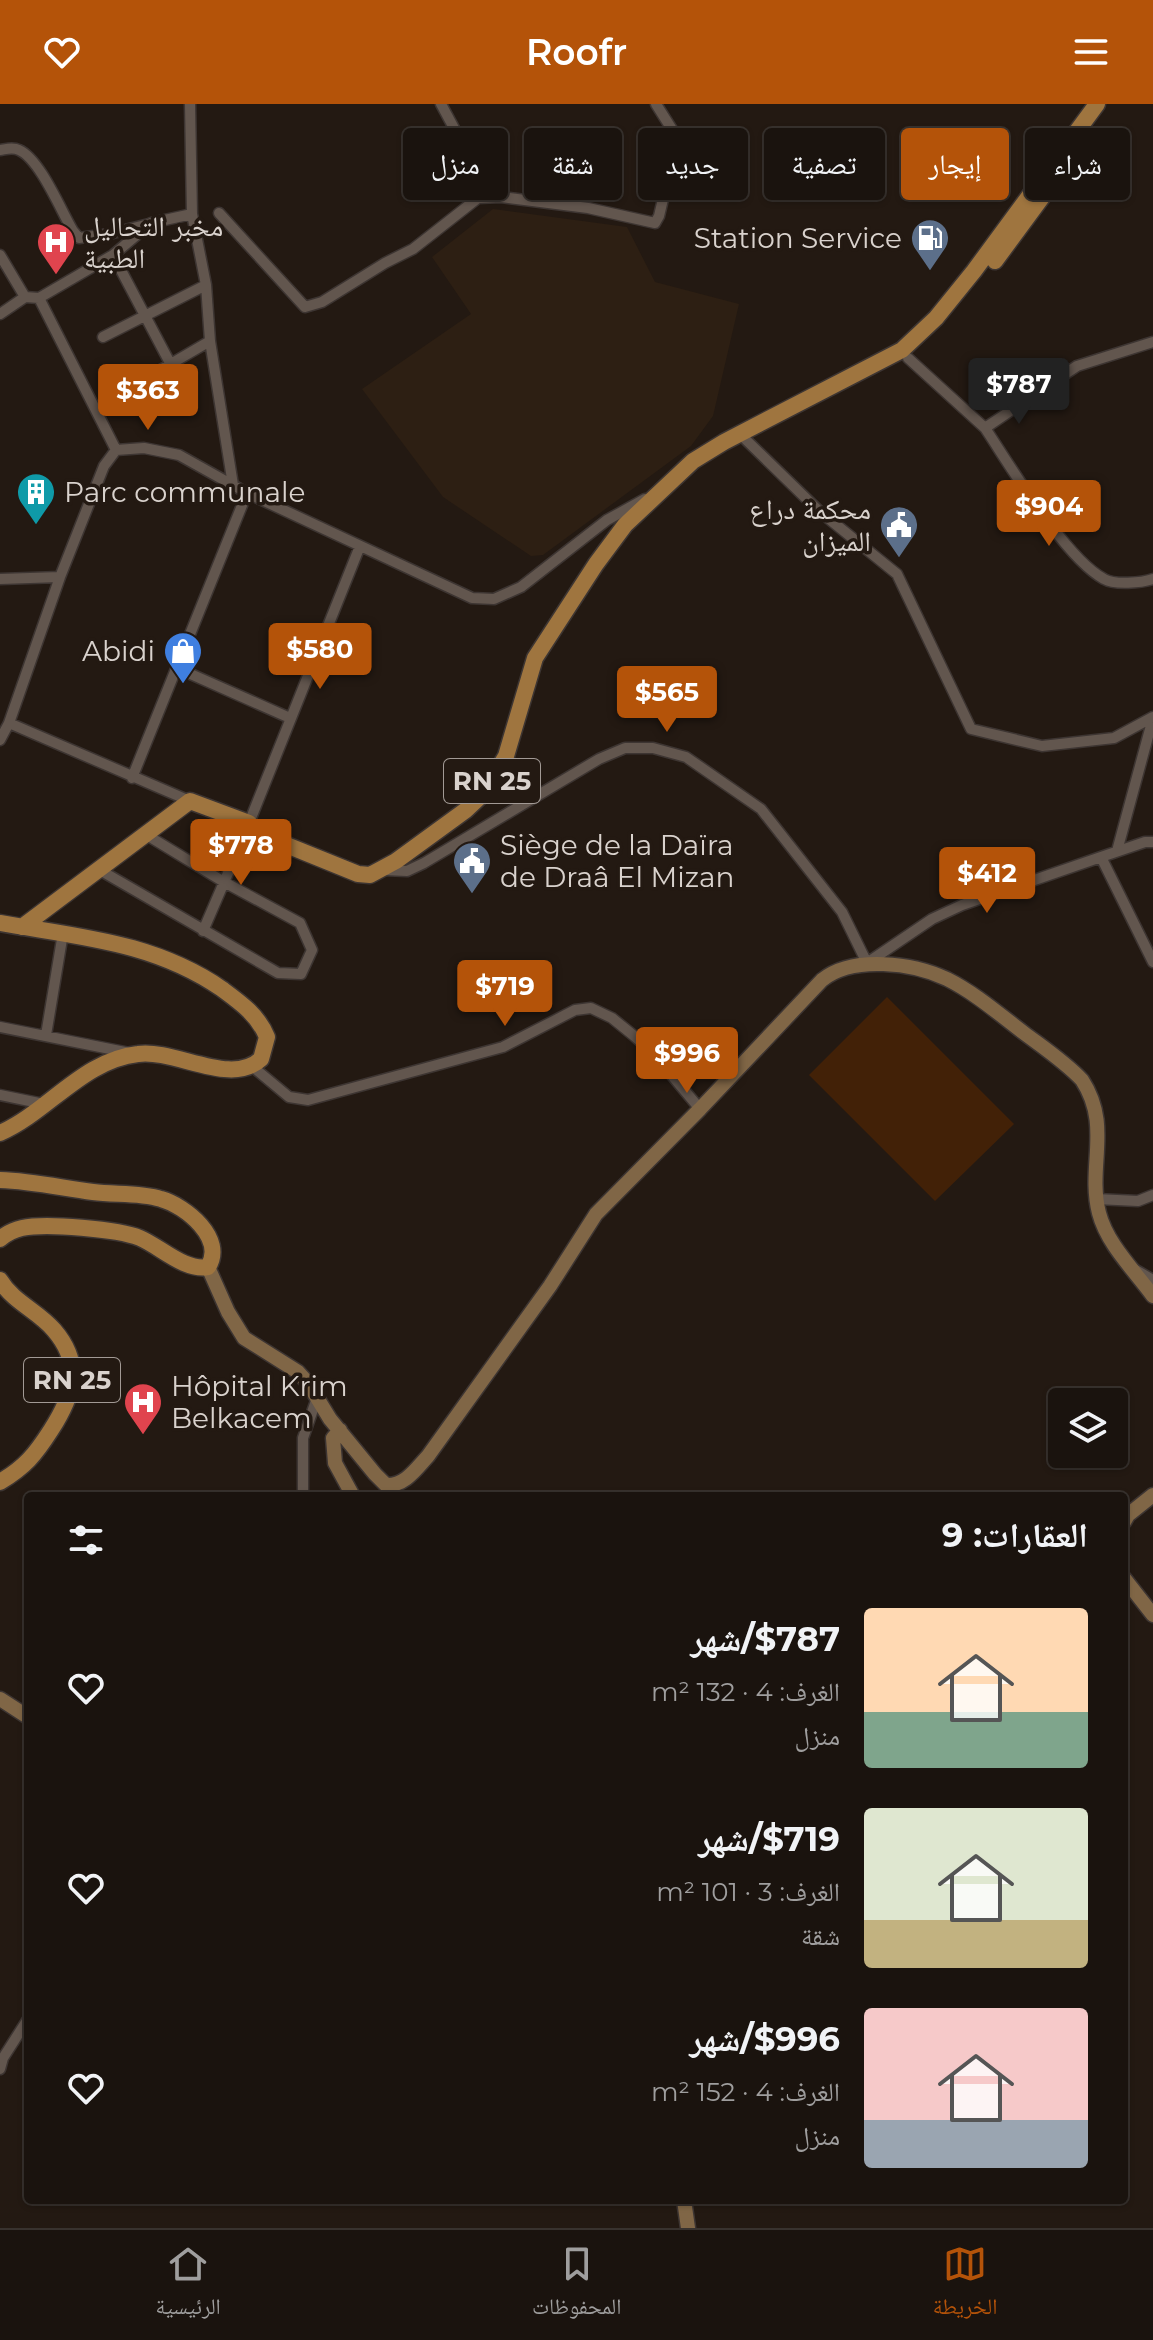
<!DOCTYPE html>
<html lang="ar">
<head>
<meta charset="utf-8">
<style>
  :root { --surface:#1a130e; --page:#27201c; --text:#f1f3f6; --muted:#9f9e9e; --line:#38322e; --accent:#b45309 }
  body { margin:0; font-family:Montserrat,"Noto Naskh Arabic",sans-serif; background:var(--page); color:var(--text); direction:rtl; height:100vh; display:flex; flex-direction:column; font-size:30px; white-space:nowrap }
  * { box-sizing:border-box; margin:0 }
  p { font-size:26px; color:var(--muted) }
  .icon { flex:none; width:44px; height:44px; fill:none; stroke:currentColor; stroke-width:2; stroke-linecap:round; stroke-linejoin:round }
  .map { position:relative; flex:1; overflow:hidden; direction:ltr }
  .sheet { position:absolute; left:24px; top:1388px; width:1104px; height:712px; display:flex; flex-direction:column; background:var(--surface); border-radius:8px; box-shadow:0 2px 6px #0004,0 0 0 2px var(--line); direction:rtl }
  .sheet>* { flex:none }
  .banner { position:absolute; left:24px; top:24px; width:1106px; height:72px; direction:rtl; display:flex; gap:16px }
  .controls { position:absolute; left:1048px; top:1284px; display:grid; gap:16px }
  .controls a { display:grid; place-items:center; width:80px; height:80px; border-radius:8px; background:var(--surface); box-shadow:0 2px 6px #0004,0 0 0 2px var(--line); font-size:40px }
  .price { position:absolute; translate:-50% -68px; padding:0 18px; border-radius:8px; background:var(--accent); color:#fff; font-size:26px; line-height:52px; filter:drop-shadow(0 2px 4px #0008) }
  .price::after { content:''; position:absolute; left:50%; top:48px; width:24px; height:18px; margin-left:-12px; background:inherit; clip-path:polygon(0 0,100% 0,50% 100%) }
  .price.current { background:#222; color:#fff }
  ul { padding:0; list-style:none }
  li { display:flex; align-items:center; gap:24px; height:200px; padding:0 40px }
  li span { display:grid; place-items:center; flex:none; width:224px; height:160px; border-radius:8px; color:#555 }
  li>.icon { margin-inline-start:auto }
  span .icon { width:96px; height:96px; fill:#fffc; stroke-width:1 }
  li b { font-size:34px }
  h2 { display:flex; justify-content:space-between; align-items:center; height:96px; padding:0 40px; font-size:34px }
  .tag { padding:0 28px; border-radius:8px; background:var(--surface); box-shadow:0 2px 6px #0004,0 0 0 2px var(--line); font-size:28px; line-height:72px }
  .tag.current { background:var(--accent); color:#fff }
  header { display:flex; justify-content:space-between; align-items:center; height:104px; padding:0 40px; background:var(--accent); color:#fff; font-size:36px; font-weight:600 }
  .menu { display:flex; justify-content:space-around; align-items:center; height:112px; border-top:2px solid var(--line); background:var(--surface); font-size:22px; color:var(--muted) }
  .menu a { display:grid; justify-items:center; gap:4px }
  .menu .current { color:var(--accent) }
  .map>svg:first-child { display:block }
  .education { fill:#2d1f13 }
  .green { fill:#422107 }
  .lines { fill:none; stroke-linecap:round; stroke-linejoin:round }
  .street-casing { stroke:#3d3532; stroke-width:13 }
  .secondary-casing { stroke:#3d3532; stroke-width:17 }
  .primary-casing { stroke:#3d3532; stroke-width:19 }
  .street { stroke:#62564e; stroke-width:10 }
  .secondary { stroke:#806646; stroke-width:14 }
  .primary { stroke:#9f753f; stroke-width:16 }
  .labels { text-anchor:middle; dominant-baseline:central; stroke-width:7; stroke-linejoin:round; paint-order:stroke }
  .shield { fill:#231912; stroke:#a29a95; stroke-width:2 }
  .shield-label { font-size:26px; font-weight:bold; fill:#d9d2cd }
  .poi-label { font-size:28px; fill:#d9d2cd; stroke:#231912; text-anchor:start }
</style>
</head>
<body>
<header><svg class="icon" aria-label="menu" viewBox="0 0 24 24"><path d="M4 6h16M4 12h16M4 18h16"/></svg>Roofr<svg class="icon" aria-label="heart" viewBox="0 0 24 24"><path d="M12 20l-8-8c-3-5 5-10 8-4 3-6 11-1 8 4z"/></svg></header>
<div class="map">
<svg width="1153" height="2124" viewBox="0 0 1153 2124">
  <rect width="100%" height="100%" fill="#231912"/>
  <path class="education" d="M493,105l134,18 28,55 84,22 -26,112 -22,30 -148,109 -12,1 -88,-59 -81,-108 109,-75 -39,-57z"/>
  <path class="green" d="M887,893l127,127 -79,77 -126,-126z"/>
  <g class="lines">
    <defs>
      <path id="street" d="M190,0l2,110 14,71 4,56 23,144
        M441,0l50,93
        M0,46c7,-1 13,-3 19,0 21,9 42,61 54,81l6,7 30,-4 40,-10
        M219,109l86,94 17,-5 63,-39 28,-14 65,-51 23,-1 87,11 67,15 4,-7 13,-55 1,-30 -17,-27
        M0,151l25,42
        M113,151l57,108
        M39,194l77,152
        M0,210l25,-17 14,1 74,-43 38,-32 41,-9
        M103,233l103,-52
        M908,254l77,70 92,-62 76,-24
        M151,302l-1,-30 60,-35
        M985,324c26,39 80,130 119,151 10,6 38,4 49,0
        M739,329l79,77 79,64 74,155 71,17 72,-8 39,-21
        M0,475l60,-2
        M177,564l113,50
        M0,636l9,-17
        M132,674l115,-285
        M190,697l-181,-78 51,-146 44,-111 12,-16 28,-2 35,7 68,38 225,105 22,1 27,-12 86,-67 38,-21
        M249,719l111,-277
        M1153,738h-8l-44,15 52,105
        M1117,747l36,-133
        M98,765l180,104 23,1 11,-24 -12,-27 -76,-41 -79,-48
        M384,766l23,1 17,-8 175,-104 26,-11h28l33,9 75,52 81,103 25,51 65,-44 30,-14 139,-48
        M203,827l44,-102
        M0,923l130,26
        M46,931l17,-102
        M253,963l36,30 19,3 195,-53 72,-37 16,-2 21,10 21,17 21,19 46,55
        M0,991l44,9
        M1096,1095l42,2 15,-6
        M1134,1165l19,11
        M303,1392v-58l14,-40
        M0,1965l3,-11 25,-39"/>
      <path id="secondary" d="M208,1163l20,45 16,26 54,34 10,11 22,36 45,55 11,11c19,1 30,-16 42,-29l122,-170 46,-72 104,-105 122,-129c31,-25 91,-17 125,-1 28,14 52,35 77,54 20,15 41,29 58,47 30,46 5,86 17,133 8,31 35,57 54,83
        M340,1326l-7,8 2,25 18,33
        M1124,1418l4,-7 25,-20
        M1124,1474l29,37
        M0,1595l28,18
        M684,2096l4,28"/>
      <path id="primary" d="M995,157l67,-91
        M0,819c79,14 154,19 222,66 19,14 36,26 45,48l-6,22c-30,28 -85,-10 -123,-5 -55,6 -90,58 -138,79
        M22,823l168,-126 59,22 -2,6 111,45 12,1 26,-14 70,-51 18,-17 22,-37 29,-98 61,-94 29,-39 68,-64 31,-19 178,-92 34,-32 38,-47 123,-167
        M0,1076c32,1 62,8 93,12 22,3 46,0 68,7 25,7 65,40 47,68 -24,4 -47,-20 -68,-29 -22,-9 -94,-15 -118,-10 -9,2 -15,5 -22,11
        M0,1176c13,22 38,31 54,50 30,35 19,66 -3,100 -16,25 -26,37 -51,52"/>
    </defs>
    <use href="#street" class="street-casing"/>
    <use href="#secondary" class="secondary-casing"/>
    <use href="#primary" class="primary-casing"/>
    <use href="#street" class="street"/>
    <use href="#secondary" class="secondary"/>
    <use href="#primary" class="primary"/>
  </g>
  <defs>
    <symbol id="fuel-pin" viewBox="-11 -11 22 30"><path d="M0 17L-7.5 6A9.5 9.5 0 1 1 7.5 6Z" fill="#5c6f8a" stroke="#231912"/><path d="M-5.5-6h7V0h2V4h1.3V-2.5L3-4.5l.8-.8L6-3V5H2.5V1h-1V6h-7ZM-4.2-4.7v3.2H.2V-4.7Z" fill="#fff"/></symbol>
    <symbol id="hospital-pin" viewBox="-11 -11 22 30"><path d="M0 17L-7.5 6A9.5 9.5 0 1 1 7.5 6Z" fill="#e0444e" stroke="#231912"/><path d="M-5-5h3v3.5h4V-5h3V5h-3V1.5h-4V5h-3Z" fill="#fff"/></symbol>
    <symbol id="building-pin" viewBox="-11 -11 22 30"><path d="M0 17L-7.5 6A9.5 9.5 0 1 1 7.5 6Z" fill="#0f9aa8" stroke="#231912"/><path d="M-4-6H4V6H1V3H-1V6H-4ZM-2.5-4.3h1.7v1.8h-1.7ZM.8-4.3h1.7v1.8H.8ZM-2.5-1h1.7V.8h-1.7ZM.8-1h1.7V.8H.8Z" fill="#fff"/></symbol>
    <symbol id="civic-pin" viewBox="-11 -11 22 30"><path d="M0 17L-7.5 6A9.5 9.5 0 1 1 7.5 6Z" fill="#5c6f8a" stroke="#231912"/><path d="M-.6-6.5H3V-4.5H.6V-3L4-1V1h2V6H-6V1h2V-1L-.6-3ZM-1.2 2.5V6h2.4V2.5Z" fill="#fff"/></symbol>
    <symbol id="shop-pin" viewBox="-11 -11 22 30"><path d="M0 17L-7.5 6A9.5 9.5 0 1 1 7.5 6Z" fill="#3f7fe0" stroke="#231912"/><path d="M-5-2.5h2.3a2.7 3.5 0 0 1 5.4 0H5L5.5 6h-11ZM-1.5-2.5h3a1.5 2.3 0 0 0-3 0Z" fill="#fff"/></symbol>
  </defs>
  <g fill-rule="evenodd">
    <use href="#fuel-pin" x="908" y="112" width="44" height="60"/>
    <use href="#hospital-pin" x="34" y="116" width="44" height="60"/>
    <use href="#building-pin" x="14" y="366" width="44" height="60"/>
    <use href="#civic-pin" x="877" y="399" width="44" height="60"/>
    <use href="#shop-pin" x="161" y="525" width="44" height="60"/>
    <use href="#civic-pin" x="450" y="735" width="44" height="60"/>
    <use href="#hospital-pin" x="121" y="1276" width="44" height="60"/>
  </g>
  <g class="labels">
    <g class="shield">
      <rect x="444" y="655" width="96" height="44" rx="6"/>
      <rect x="24" y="1254" width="96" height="44" rx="6"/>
    </g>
    <g class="shield-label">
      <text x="492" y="677">RN 25</text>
      <text x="72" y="1276">RN 25</text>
    </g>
    <g class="poi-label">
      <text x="84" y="122">مخبر التحاليل<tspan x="84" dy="32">الطبية</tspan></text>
      <text x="902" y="134" text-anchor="end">Station Service</text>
      <text x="64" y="388">Parc communale</text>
      <text x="871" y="405" text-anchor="end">محكمة دراع<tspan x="871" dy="32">الميزان</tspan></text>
      <text x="155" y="547" text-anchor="end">Abidi</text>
      <text x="500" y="741">Siège de la Daïra<tspan x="500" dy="32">de Draâ El Mizan</tspan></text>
      <text x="171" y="1282">Hôpital Krim<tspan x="171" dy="32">Belkacem</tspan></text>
    </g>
  </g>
</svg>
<div class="controls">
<a><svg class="icon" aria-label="layers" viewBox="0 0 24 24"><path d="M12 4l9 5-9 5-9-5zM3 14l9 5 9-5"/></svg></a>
</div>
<b class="price current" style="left:1019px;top:322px">$787</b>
<b class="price" style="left:148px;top:328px">$363</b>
<b class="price" style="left:1049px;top:444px">$904</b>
<b class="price" style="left:320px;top:587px">$580</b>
<b class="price" style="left:667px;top:630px">$565</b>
<b class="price" style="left:241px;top:783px">$778</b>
<b class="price" style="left:987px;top:811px">$412</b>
<b class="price" style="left:505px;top:924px">$719</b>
<b class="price" style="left:687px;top:991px">$996</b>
<div class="banner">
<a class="tag">شراء</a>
<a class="tag current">إيجار</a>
<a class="tag">تصفية</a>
<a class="tag">جديد</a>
<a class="tag">شقة</a>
<a class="tag">منزل</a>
</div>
<section class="sheet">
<h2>العقارات: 9<svg class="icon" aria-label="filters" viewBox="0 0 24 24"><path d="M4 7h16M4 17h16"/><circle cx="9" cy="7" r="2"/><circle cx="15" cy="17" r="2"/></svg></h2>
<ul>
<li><span style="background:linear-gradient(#ffd9b3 65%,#7fa58c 0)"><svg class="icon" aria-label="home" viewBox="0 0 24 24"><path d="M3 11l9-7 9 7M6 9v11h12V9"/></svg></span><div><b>$787/شهر</b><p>الغرف: 4 · 132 m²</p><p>منزل</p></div><svg class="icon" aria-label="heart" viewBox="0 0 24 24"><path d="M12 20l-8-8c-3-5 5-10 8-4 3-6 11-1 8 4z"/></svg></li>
<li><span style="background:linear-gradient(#dfe7d0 70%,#c2b280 0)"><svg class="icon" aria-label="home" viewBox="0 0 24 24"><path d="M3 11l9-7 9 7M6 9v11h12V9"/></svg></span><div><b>$719/شهر</b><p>الغرف: 3 · 101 m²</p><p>شقة</p></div><svg class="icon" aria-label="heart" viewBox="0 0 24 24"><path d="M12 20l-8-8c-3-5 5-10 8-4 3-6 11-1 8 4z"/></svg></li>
<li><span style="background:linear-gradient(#f6c9c9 70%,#9aa5b1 0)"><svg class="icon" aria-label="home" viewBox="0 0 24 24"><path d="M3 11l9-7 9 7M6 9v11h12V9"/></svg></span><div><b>$996/شهر</b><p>الغرف: 4 · 152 m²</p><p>منزل</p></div><svg class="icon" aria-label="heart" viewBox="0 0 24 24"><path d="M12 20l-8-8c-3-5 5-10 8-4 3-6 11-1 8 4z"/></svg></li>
</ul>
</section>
</div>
<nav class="menu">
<a class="current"><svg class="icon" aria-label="map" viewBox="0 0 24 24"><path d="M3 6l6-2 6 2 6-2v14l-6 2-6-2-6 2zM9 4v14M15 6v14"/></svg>الخريطة</a>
<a><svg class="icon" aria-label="saved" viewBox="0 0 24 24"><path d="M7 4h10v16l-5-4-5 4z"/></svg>المحفوظات</a>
<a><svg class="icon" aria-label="home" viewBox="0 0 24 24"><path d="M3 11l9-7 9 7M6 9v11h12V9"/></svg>الرئيسية</a>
</nav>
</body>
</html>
